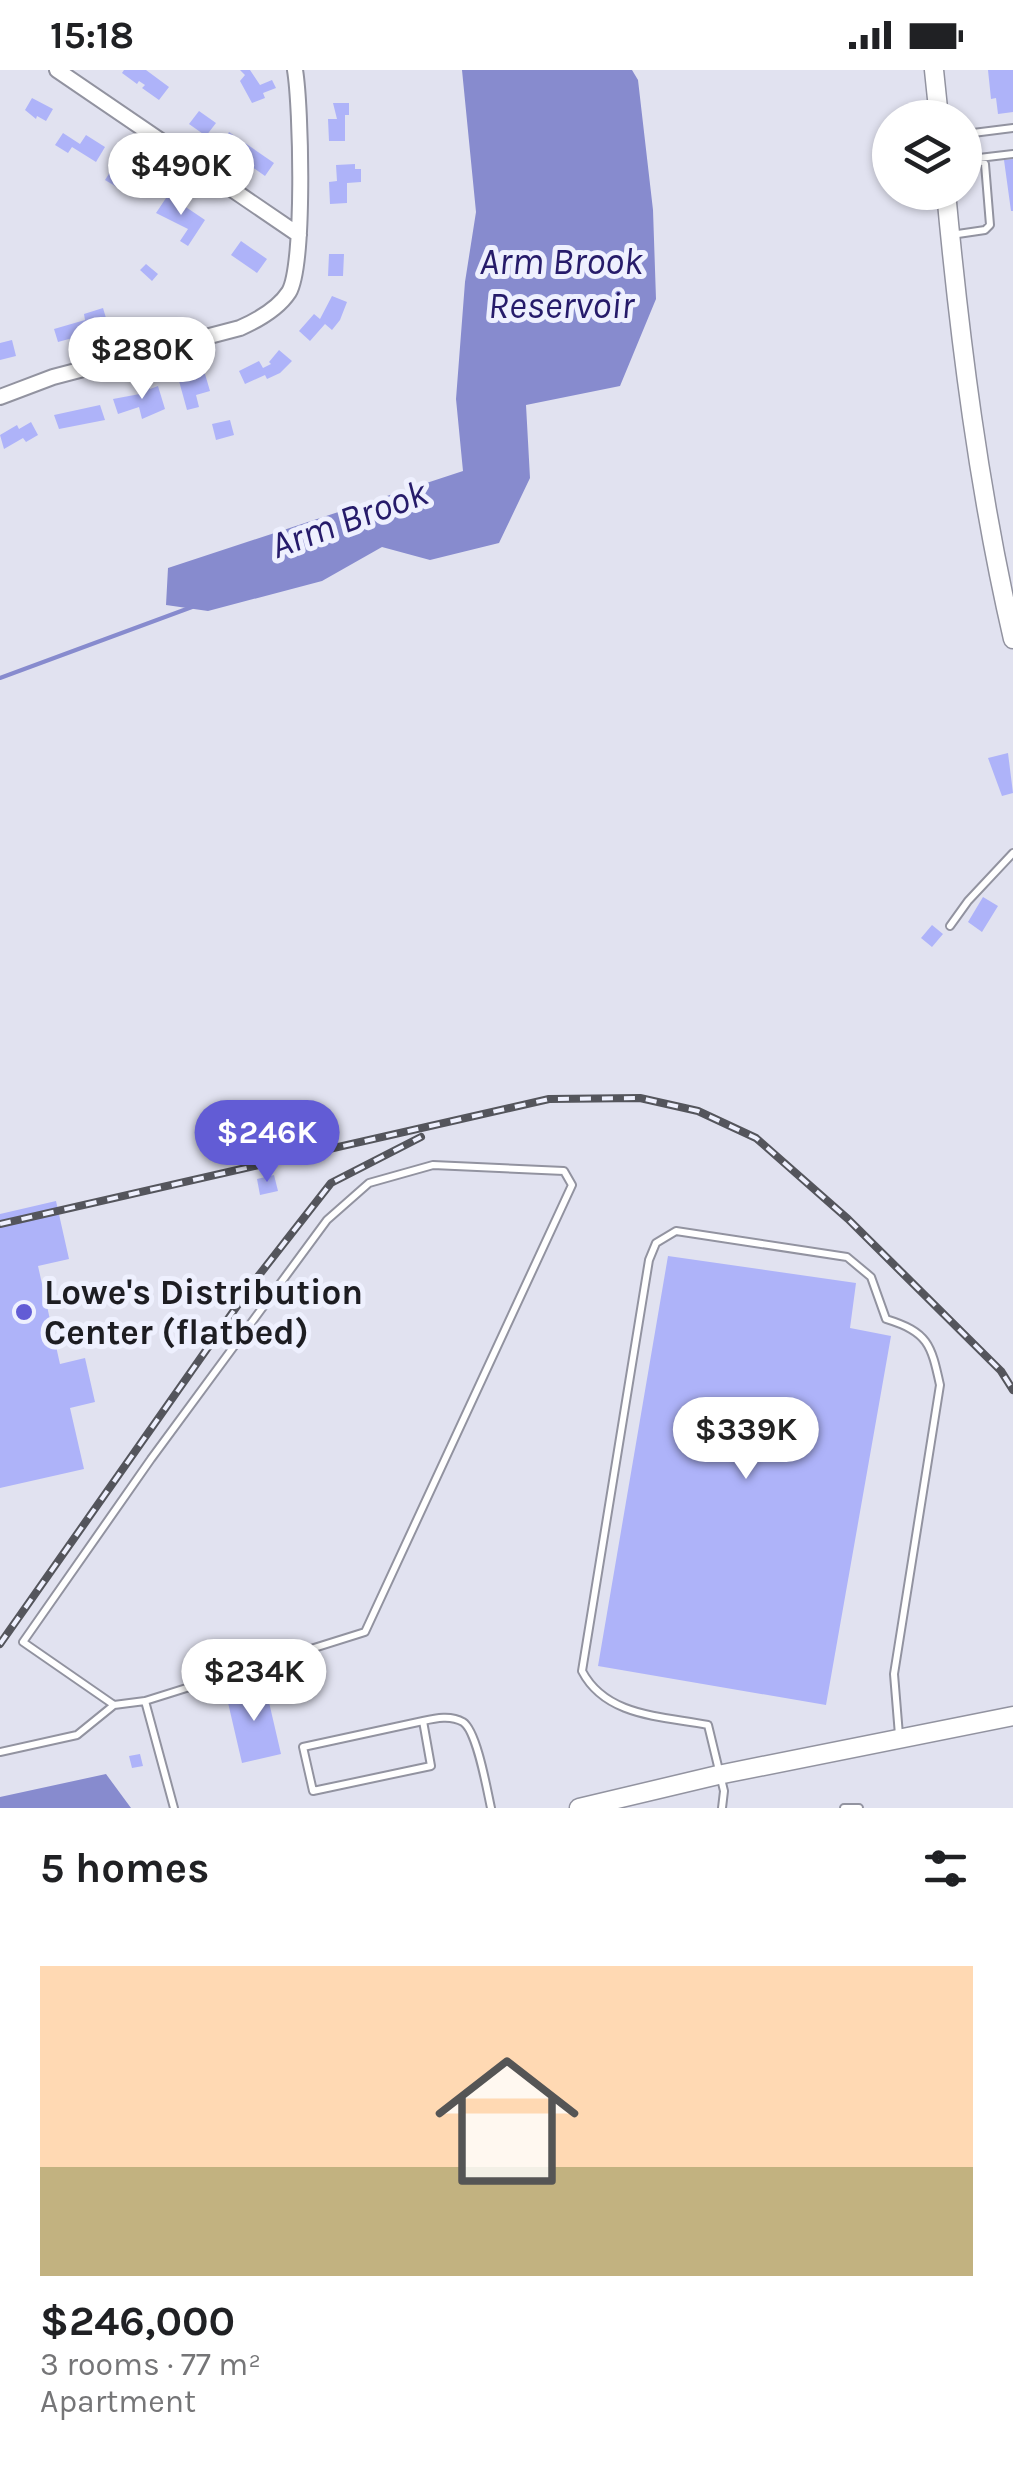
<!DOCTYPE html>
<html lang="en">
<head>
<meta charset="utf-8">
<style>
  :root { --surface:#fff; --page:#f6f6f6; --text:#202124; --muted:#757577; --line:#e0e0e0; --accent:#625cd5 }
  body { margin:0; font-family:Karla,sans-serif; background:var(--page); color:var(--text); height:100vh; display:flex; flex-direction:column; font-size:38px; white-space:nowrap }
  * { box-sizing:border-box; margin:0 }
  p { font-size:32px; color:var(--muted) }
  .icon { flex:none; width:55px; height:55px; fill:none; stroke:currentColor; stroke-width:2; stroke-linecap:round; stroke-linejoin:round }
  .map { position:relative; height:1738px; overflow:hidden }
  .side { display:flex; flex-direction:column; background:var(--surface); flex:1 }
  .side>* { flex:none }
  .fabs { position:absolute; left:872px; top:30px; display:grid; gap:20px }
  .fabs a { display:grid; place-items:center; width:110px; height:110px; border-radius:50%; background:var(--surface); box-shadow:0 2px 8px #0004; font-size:50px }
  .price { position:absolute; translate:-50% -85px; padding:0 22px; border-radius:35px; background:#fff; color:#222; font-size:32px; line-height:65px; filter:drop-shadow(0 2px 5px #0008) }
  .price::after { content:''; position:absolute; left:50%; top:60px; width:30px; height:22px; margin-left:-15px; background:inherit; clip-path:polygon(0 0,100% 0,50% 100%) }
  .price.active { background:var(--accent); color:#fff }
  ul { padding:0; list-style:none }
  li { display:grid; align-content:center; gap:20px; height:530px; padding:0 40px }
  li+li { border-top:2px solid var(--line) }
  li span { display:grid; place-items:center; height:310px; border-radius:0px; color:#555 }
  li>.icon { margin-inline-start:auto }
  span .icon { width:180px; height:180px; fill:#fffc; stroke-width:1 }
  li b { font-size:42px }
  h2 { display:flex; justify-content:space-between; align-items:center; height:120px; padding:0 40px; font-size:42px }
  .status { display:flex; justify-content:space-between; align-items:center; height:70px; padding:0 50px; background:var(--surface); direction:ltr }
  .status svg { height:28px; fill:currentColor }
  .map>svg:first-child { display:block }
  .water { fill:#878bce }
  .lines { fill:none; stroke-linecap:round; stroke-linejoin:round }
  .stream { stroke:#878bce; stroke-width:4 }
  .building { fill:#aeb3f9 }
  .service-casing { stroke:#9293a0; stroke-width:10 }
  .minor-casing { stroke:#9293a0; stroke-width:18 }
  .tertiary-casing { stroke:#9293a0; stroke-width:21 }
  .service { stroke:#fff; stroke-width:6 }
  .minor { stroke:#fff; stroke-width:14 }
  .tertiary { stroke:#fff; stroke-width:18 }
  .rail-casing { stroke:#54555c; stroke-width:8 }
  .rail { stroke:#eef0fe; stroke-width:4; stroke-dasharray:11; stroke-linecap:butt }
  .poi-dot { fill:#625cd5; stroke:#eef0fe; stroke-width:4 }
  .labels { text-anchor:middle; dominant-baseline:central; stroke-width:10; stroke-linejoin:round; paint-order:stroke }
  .poi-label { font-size:35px; font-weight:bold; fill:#1d1d22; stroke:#eef0fe; text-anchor:start }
  .water-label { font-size:38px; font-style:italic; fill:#261b6a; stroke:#eef0fe }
</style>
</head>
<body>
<div class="status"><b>15:18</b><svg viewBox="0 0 49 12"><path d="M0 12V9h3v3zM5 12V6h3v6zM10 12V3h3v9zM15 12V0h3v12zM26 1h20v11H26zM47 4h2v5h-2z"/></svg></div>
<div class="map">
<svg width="1013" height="1738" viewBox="0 0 1013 1738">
  <rect width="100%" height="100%" fill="#e1e2f0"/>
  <path class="water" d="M462,0h170l6,10 15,130 3,89 -36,87 -94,19 4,73 -31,65 -69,17 -48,-13 -60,34 -114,30 -42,-6 2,-37 295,-97 -7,-72 9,-117 11,-70z
    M106,1704l25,34h-131v-11z"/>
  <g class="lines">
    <path class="stream" d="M0,608l192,-71"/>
  </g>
  <path class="building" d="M124,0h22l23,17 -10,13 -17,-12 3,-3 -6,-4 -2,3 -15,-11z
    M240,0h10l10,15 12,-5 4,8 -13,5 2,5 -13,5 -12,-22 5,-6z
    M988,0h25v42l-15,2 -2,-16 -5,1z
    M32,28l21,11 -7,12 -9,-5 -1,3 -11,-9z
    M333,33h16v12h-4v26h-16l-1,-22h9z
    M199,41l17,12 -10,13 -17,-12z
    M229,62l45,31 -9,13 -44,-31z
    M63,63l17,11 6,-9 19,12 -9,15 -24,-15 -4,6 -13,-8z
    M1013,89v52h-2l-7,-51z
    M355,94v5h6v13l-14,1v20l-17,1 -1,-22 8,-1 -1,-16z
    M114,96l18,11 5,-7 20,13 -9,14 -19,-12 -4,7 -20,-12z
    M168,125l37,25 -17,26 -8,-5 8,-12 -32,-16z
    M241,171l26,18 -10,14 -26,-18z
    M329,184h15l-1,22h-15z
    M146,194l12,10 -6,7 -12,-11z
    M332,226l15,6 -7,18 -8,10 -7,-6 -15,17 -11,-10 15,-17 6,5z
    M103,238l6,20 -51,14 -4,-13 31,-9 -1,-6z
    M12,270l4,16 -16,4v-17z
    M279,280l13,11 -12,12 -13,6 -2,-4 -20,9 -6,-13 20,-10 4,7 8,-4 -2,-2z
    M199,303l6,1 5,17 -14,4 3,12 -12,3 -8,-29z
    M148,313l2,6 8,-3 7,23 -23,10 -3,-12 -21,7 -5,-15 32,-6 -3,-9z
    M100,335l5,15 -46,9 -5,-14z
    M230,350l4,15 -18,5 -4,-16z
    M31,352l7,13 -12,7 -3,-4 -19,11 -4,-14 17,-10 2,4z
    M1008,683l5,40 -11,3 -14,-38z
    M983,827l15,9 -16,26 -14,-10z
    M932,855l11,9 -11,13 -11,-9z
    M274,1105l4,16 -18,4 -3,-16z
    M56,1131l13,58 -31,7 22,98 25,-6 10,44 -25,6 14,61 -84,19v-274z
    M668,1186l188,27 -6,45 41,8 -65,369 -228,-39z
    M265,1615l16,69 -39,9 -16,-69z
    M140,1684l3,12 -11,2 -3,-12z"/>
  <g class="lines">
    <defs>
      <path id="service" d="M965,64l48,-6
        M979,88l34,-4
        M951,165l34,-5 5,-5 -5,-61 -19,-18 -1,-5
        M950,856l18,-25 45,-48
        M145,1631l-31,4 -91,-63 128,-183 176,-239 42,-37 64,-18 131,6 8,14 -207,447 -220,69 29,107
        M423,1651l8,45 -118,25 -10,-44 120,-26c13,-3 28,-6 40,1 14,9 24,68 28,86
        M0,1682l77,-17 37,-30
        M722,1738l2,-17 -16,-66c-46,-9 -102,-8 -126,-54l67,-411 7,-17 20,-12 171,26 24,20 15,42c42,13 45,25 54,66l-46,289 5,61
        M844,1738h15"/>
      <path id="minor" d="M57,0l242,165
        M0,327l53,-20 187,-49c18,-8 38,-19 49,-36 16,-27 12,-186 6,-222"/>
      <path id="tertiary" d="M934,0l5,48
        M946,122c14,150 33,300 67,447
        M579,1738l139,-33 295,-59"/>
    </defs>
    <use href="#service" class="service-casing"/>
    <use href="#minor" class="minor-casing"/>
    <use href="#tertiary" class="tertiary-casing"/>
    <use href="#service" class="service"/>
    <use href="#minor" class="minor"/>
    <use href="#tertiary" class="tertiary"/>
    <defs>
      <path id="rail" d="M0,1154l549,-125 91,-1 58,13 58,27 92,81 153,152 12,19
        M0,1574l256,-365 75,-96 90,-46"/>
    </defs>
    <use href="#rail" class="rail-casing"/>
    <use href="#rail" class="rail"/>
  </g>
  <circle class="poi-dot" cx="24" cy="1242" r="10"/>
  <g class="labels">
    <g class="poi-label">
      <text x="44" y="1222">Lowe's Distribution<tspan x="44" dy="40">Center (flatbed)</tspan></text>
    </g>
    <g class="water-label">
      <text x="561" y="191">Arm Brook<tspan x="561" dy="44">Reservoir</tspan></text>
      <text transform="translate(349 449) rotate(-20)">Arm Brook</text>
    </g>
  </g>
</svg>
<div class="fabs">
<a><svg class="icon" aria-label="layers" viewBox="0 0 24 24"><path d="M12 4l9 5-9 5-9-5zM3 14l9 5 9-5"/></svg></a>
</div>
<b class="price" style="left:181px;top:148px">$490K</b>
<b class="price" style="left:142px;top:332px">$280K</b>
<b class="price active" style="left:267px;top:1115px">$246K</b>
<b class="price" style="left:746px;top:1412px">$339K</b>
<b class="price" style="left:254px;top:1654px">$234K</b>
</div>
<section class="side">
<h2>5 homes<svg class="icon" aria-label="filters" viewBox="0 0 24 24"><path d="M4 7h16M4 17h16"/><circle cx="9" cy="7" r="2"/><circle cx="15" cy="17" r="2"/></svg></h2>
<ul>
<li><span style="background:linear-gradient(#ffd9b3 65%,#c2b280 0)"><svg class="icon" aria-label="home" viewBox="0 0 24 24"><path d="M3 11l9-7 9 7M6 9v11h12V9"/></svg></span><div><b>$246,000</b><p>3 rooms · 77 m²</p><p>Apartment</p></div></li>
</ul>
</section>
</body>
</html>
